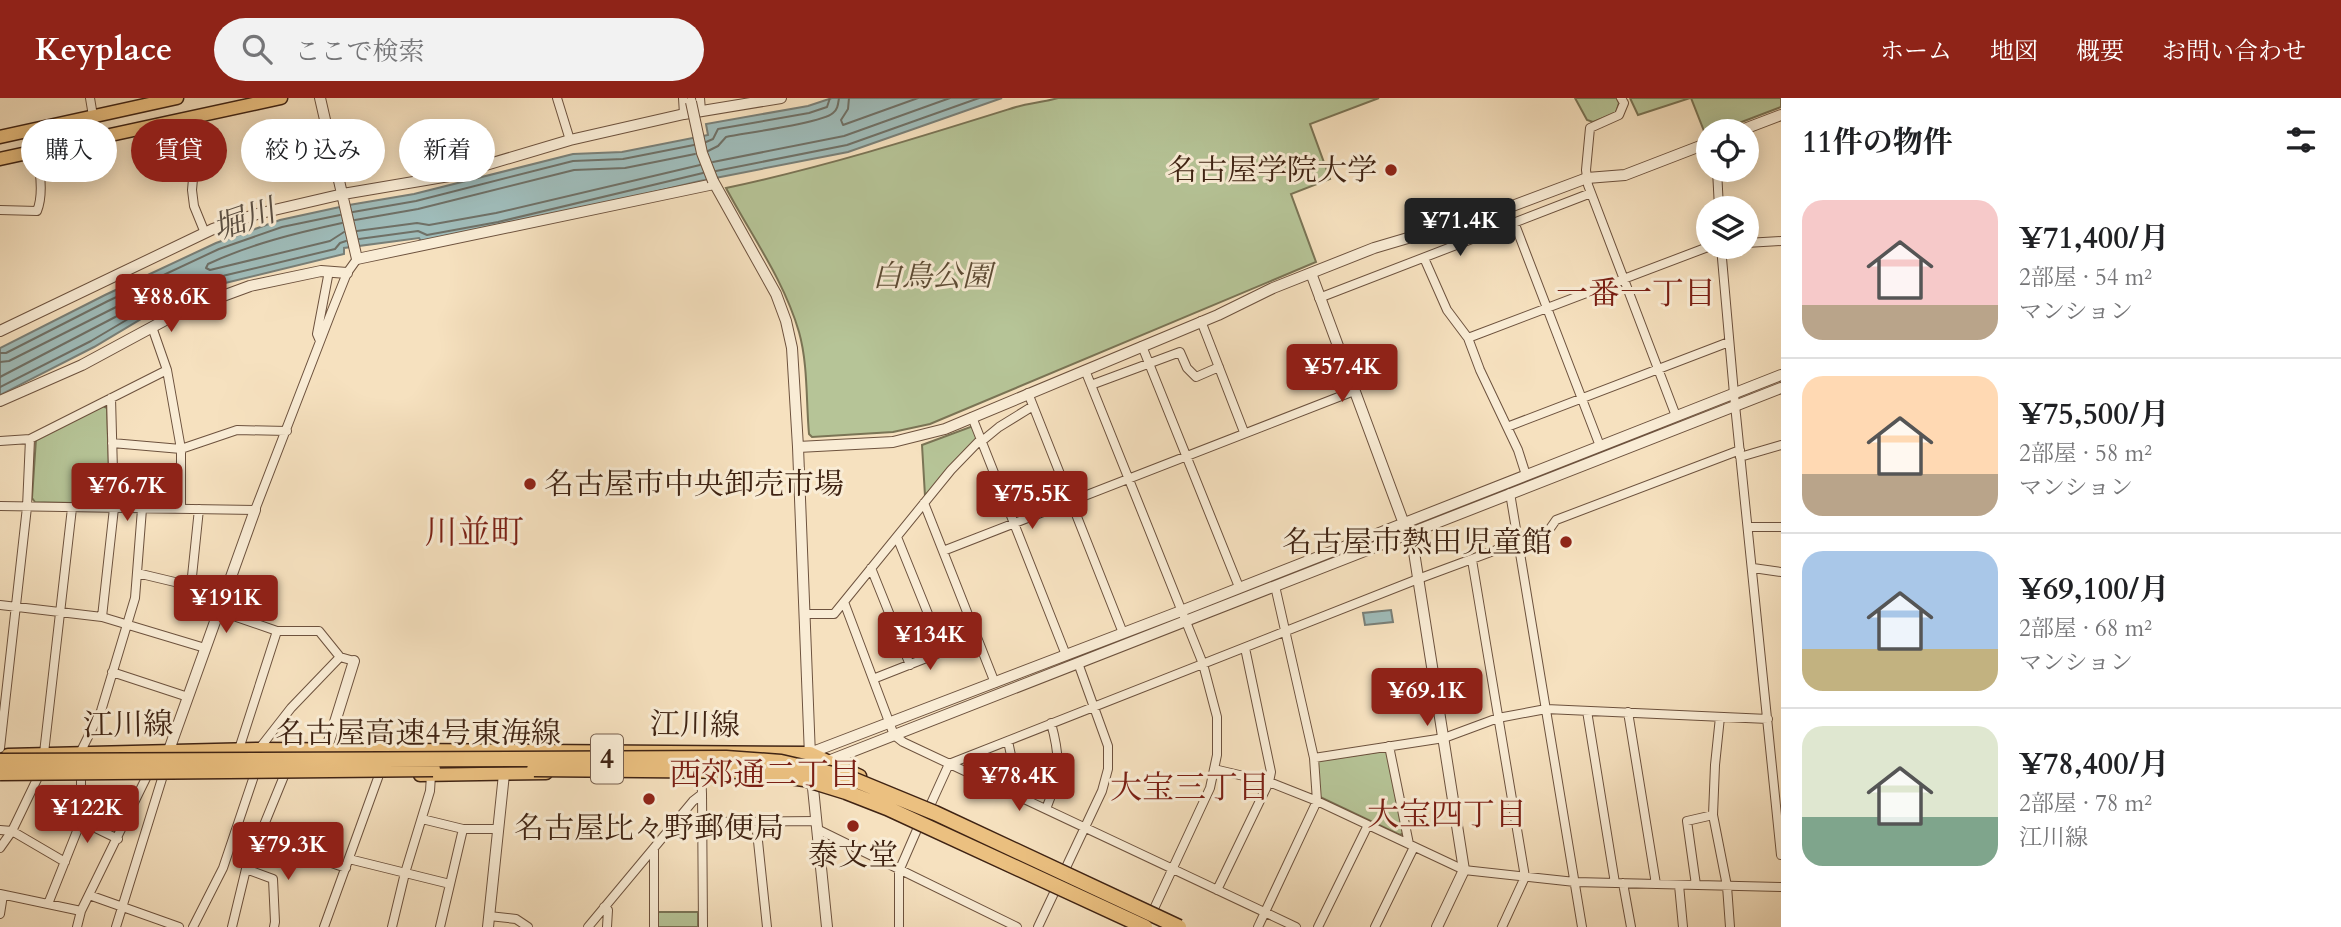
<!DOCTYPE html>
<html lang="ja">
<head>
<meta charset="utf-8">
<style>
  :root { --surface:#fff; --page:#f2f2f2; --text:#202124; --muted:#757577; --line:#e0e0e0; --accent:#8f2418 }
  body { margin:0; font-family:Cardo,"Noto Serif JP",serif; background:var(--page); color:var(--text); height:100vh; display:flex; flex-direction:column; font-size:26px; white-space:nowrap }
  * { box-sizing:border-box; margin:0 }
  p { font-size:23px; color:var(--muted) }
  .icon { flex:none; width:38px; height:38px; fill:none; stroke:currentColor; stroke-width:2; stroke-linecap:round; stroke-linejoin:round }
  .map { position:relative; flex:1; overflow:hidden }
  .panel { display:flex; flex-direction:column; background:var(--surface); width:560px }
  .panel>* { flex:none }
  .banner { position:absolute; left:21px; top:21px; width:665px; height:63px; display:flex; gap:14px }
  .controls { position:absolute; left:1696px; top:21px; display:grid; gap:14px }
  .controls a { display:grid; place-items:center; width:63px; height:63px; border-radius:50%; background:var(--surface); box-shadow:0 4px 18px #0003; font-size:35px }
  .price { position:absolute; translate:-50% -60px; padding:0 16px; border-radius:7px; background:var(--accent); color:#fff; font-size:23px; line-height:46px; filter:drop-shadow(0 2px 4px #0008) }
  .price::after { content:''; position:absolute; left:50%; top:42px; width:21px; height:16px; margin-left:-10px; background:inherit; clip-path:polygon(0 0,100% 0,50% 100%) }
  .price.active { background:#222; color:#fff }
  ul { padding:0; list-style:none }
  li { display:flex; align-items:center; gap:21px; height:175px; padding:0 21px }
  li+li { border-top:2px solid var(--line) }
  li span { display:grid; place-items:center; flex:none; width:196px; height:140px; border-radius:21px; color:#555 }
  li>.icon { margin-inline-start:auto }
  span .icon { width:84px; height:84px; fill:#fffc; stroke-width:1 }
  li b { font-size:30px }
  h2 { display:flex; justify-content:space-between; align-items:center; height:84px; padding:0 21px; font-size:30px }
  .tag { padding:0 24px; border-radius:32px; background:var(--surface); box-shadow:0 4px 18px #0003; font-size:24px; line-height:63px }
  .tag.active { background:var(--accent); color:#fff }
  header { display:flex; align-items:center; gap:42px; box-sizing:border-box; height:98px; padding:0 35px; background:var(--accent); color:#fff }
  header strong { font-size:33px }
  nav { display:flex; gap:38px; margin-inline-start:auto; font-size:24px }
  .search { width:490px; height:63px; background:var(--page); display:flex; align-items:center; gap:18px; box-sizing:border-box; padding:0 24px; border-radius:38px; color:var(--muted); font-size:26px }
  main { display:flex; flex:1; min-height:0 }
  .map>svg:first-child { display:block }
  .green { fill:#b6c497; stroke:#7a7455; stroke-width:2 }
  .water { fill:#9fbcba; stroke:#797f77; stroke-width:2 }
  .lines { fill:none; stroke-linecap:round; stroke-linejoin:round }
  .shore { stroke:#6f7066; stroke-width:2 }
  .minor-casing { stroke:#6d523e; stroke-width:10 }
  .tertiary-casing { stroke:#6d523e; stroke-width:12 }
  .primary-casing { stroke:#3f2313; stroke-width:15 }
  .trunk-casing { stroke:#3f2313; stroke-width:15 }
  .minor { stroke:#f9ecd5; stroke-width:8 }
  .tertiary { stroke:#f9ecd5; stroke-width:10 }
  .primary { stroke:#ebc080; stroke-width:12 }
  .trunk { stroke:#ebc080; stroke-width:12 }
  .tertiary-bridge-casing { stroke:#6d523e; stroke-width:12; stroke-linecap:butt }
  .motorway-bridge-casing { stroke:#3f2313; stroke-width:17; stroke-linecap:butt }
  .tertiary-bridge { stroke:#f9ecd5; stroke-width:10 }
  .motorway-bridge { stroke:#ebc080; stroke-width:14 }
  .poi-dot { fill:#8f2418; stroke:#f9ecd5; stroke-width:2.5 }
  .labels { text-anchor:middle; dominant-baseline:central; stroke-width:6; stroke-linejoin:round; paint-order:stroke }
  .shield { fill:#f9ecd5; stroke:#775f4d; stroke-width:2 }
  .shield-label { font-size:28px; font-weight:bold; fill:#3f2313 }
  .poi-label { font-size:30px; fill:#3f2313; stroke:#f9ecd5; text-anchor:end }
  .park-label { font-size:30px; font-style:italic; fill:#5d4b34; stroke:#f9ecd5 }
  .street-label { font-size:30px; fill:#3f2313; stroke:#f9ecd5 }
  .water-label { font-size:32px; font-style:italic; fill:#5c5145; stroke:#f9ecd5 }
  .neighbourhood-label { font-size:32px; fill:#7a1f14; stroke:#f9ecd5 }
  .quarter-label { font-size:33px; fill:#7a1f14; stroke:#f9ecd5 }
</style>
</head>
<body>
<header>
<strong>Keyplace</strong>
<div class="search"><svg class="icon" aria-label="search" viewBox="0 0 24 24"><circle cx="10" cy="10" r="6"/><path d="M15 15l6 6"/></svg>ここで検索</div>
<nav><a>ホーム</a><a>地図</a><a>概要</a><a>お問い合わせ</a></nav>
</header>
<main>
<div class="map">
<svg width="1781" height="829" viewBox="0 0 1781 829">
  <rect width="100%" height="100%" fill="#f6e1bf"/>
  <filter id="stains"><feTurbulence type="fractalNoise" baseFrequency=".00286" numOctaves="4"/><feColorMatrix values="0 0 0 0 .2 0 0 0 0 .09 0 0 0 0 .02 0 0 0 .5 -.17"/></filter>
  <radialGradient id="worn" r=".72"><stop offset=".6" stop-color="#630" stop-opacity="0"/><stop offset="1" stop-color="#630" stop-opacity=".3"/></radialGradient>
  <path class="green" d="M1058,0h321l-69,26 20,55 -39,15 25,68 -386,162 -37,8 -81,5 -3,-3c-3,-33 -1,-70 -10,-102 -15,-52 -48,-97 -73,-144 99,-21 194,-51 290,-81 14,-4 28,-5 42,-9z
    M1575,0h42l2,5 -3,10 -23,9 -6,-2z
    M1630,0h60l-52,17z
    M1691,0h90v9l-63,24h-10l-2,5z
    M103,308l4,2 3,93 -2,3 -73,-2 -3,-4 4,-59z
    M973,328l4,13 -52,57 -3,-51z
    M1384,653l3,1 17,81 -4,2 -80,-38 -3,-36z
    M658,814h40v15h-40z"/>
  <path class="water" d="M832,0h170l-154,54 -148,29 -201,48 -77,14 -3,-5 -75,10v6l-127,31 -64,27 -59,35 -94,48v-47l105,-53 111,-52 64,-23 69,-15 65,-11 159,-40 49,-2 86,-17 -2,-11 102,-18z
    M1391,512l2,12 -28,3 -2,-12z"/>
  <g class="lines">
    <path class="shore" d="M849,0l-1,11 -7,11 2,5 75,-27
      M706,44l7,-3 5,-10 91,-16 18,-6 3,-9
      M708,53l10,-5 8,-9c19,-4 96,-14 107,-24 5,-4 5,-9 6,-15
      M713,64l131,-26 106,-38
      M716,73l131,-26 132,-47
      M353,114l63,-11 157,-40 50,-2 71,-14
      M355,122l63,-11 156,-39 51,-2 70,-14
      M342,125c-46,10 -91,21 -134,41l-2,4 4,2 120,-29 14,-9
      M357,133l60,-8 12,2 67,-12 204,-48
      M359,141l59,-8 9,4 71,-13 205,-49
      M0,255h6l102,-52 111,-52 63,-22 58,-12
      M0,264l9,-1 119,-60 5,2 -1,4 -11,7 -121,63
      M0,289l91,-46 59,-35 64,-28 121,-29 5,-6 6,-2"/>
    <defs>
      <path id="minor" d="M90,0l3,18
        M557,0l13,42
        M683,0l1,16
        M700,0l1,13
        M1621,0l3,5 -5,12 -29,13 -4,42 2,15 88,231
        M187,21l7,49 -2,22 2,16 11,27
        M1717,72l2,38
        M0,112l37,1c7,-17 3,-42 -1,-60
        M1514,124l86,224
        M1746,145l35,-2
        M1721,149l14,158 46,450
        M1424,160l23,52 21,28 12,32 38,80 8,25
        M1319,200l272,-105
        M1201,223l43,111
        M152,229l15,43 14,79v60
        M1468,240l240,-91
        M320,243l-3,-7 12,-63
        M1142,248l97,241
        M1085,272l118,294 14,53v38l-7,33 -58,125
        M1091,287l89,-33 7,16 9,9 23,-10
        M1028,295l95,240
        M972,319l94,238
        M1507,329l222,-85
        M0,343l30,-2 137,-69
        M982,343l17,-14 34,-21
        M112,345l69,6 56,-19 50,1
        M1740,359l41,-12
        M1510,395l72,434
        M924,405l71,180
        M0,408l255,4 76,-197 16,-40 10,-14
        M1748,429h33
        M897,439l46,114
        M943,453l411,-160
        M1472,462l53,317 -23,50
        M871,470l39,97
        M1753,470l28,4
        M137,475l88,21
        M191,488l8,-77
        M844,504l50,133 9,7 393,185
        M0,507l102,12 103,31
        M219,513l58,20
        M804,516h30l117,-144 30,-31
        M102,519l12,-109 -3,-110
        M112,574l76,25
        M873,581l104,-41
        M1587,613l28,172
        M1628,614l28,172
        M1720,619l-5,48 -2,50 14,71 3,41
        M1389,648l20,98
        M0,650l27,-241 3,-68
        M239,651l38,-118h42l21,26 14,4
        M259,651l32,-41 49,-51
        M44,655l28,-245
        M80,655l21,-42 34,-113 7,-89
        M1314,660l130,-20 54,-20 48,-9 222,10
        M1214,671l55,13 48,19 147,69 111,12 206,5
        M1007,693l6,-26 -5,-24
        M702,696l1,133
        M929,710l20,-44 469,-185 124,-46 7,-3 7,-10 184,-70
        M1046,711c14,-34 15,-50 5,-86
        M422,721l41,10h35
        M81,723l37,18
        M702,724l114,-1
        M756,724l11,105
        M817,731l200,98
        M0,732l12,1 53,31
        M257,739l89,31
        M0,750l12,-17 26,-54
        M654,750v79
        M349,761l101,25
        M246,771l27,10 2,43 -1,5
        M1623,785l8,44
        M1679,787l4,42
        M1696,787l-9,-64 26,-6
        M1217,792l52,-108 2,-10 -26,-124
        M0,796l81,17
        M89,797l90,32
        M48,806l33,-83v-44
        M604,809l4,3 -1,17
        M0,816l3,-19
        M489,818l27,3 12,8
        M77,829l4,-16 66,-135
        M116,829l49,-158
        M193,829l30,-59 31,-92
        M232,829l14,-58 38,-93
        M324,829l55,-152
        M392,829l13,-54 25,-82 1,-16
        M440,829l23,-98
        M588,829l105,-126 9,-7 -1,-24
        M899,829v-56l20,-46
        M1038,829l64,-136 6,-22v-23l-30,-83
        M1258,829l59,-126 -3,-43 -39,-172
        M1318,829l50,-102
        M1375,829l39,-80"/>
      <path id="tertiary" d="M320,0l37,161 357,-75
        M1739,33l42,-16
        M713,83l63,113 10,27 6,27 6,99 12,309
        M1311,175l93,251 7,9 53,337 -27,57
        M0,233l213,-102 44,-15 86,-20 106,-18 121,-36 114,-26 97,-16
        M0,303l82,-36 100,-54 68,-25 71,-15 26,2
        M798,349l95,-5 52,-13 273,-114 55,-27 101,-40 125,-37 88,-33 38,-3 83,-32
        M169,652l86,-240
        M326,653l28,-90
        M810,655l371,-142 600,-236
        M823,665l958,-375
        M812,680l15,149
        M488,829l16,-153"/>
      <path id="primary" d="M8,657l251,-6 551,4 50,23
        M420,677l126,-2"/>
      <path id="trunk" d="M0,39l177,-39
        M0,61l281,-61"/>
    </defs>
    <use href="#minor" class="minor-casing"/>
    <use href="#tertiary" class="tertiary-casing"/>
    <use href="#primary" class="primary-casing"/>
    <use href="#trunk" class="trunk-casing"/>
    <use href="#minor" class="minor"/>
    <use href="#tertiary" class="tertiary"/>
    <use href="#primary" class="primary"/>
    <use href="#trunk" class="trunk"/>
    <defs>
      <path id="tertiary-bridge" d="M691,4l11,51 11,28"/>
      <path id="motorway-bridge" d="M0,663l726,-3 55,4 69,16 85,35 244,114
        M534,671l215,2 55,8 42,13 41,16 258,119
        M0,675l433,-4"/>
    </defs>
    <use href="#tertiary-bridge" class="tertiary-bridge-casing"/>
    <use href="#motorway-bridge" class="motorway-bridge-casing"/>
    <use href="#tertiary-bridge" class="tertiary-bridge"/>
    <use href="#motorway-bridge" class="motorway-bridge"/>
  </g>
  <g class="poi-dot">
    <circle cx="1391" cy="72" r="7"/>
    <circle cx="530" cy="386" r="7"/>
    <circle cx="1566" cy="444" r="7"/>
    <circle cx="649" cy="701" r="7"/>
    <circle cx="853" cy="728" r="7"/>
  </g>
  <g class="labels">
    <rect class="shield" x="591" y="636.5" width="32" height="49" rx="5"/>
    <g class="shield-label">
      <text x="607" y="661">4</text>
    </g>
    <g class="poi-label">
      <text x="1377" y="72">名古屋学院大学</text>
      <text x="544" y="386" text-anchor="start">名古屋市中央卸売市場</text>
      <text x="1552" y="444">名古屋市熱田児童館</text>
      <text x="649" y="730" text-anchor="middle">名古屋比々野郵便局</text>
      <text x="853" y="757" text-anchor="middle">泰文堂</text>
    </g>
    <g class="park-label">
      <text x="932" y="178">白鳥公園</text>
    </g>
    <g class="street-label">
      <text transform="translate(128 627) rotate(-1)">江川線</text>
      <text transform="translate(695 627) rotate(1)">江川線</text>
      <text x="418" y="635">名古屋高速4号東海線</text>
    </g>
    <g class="water-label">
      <text transform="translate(244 122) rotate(-19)">堀川</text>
    </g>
    <g class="neighbourhood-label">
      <text x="1636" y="196">一番一丁目</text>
      <text x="765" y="677">西郊通二丁目</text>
      <text x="1190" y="690">大宝三丁目</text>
      <text x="1447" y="717">大宝四丁目</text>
    </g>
    <g class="quarter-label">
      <text x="474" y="434">川並町</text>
    </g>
  </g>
  <rect width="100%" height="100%" filter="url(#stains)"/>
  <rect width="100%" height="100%" fill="url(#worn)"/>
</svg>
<div class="controls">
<a><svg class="icon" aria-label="locate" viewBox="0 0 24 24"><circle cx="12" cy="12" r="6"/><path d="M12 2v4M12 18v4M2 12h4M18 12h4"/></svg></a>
<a><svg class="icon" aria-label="layers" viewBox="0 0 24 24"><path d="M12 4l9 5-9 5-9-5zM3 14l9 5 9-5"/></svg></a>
</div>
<b class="price active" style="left:1460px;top:160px">¥71.4K</b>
<b class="price" style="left:171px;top:236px">¥88.6K</b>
<b class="price" style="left:1342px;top:306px">¥57.4K</b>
<b class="price" style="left:127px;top:425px">¥76.7K</b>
<b class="price" style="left:1032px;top:433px">¥75.5K</b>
<b class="price" style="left:226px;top:537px">¥191K</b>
<b class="price" style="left:930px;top:574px">¥134K</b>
<b class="price" style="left:1427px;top:630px">¥69.1K</b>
<b class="price" style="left:1019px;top:715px">¥78.4K</b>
<b class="price" style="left:87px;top:747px">¥122K</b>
<b class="price" style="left:288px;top:784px">¥79.3K</b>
<div class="banner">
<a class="tag">購入</a>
<a class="tag active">賃貸</a>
<a class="tag">絞り込み</a>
<a class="tag">新着</a>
</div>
</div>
<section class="panel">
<h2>11件の物件<svg class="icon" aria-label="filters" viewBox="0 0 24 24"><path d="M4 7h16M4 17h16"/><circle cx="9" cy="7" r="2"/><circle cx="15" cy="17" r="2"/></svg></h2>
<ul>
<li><span style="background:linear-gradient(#f6c9c9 75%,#b9a48a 0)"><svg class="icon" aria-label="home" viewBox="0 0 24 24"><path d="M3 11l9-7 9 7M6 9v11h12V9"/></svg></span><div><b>¥71,400/月</b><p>2部屋 · 54 m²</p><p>マンション</p></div></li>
<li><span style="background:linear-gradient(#ffd9b3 70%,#b9a48a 0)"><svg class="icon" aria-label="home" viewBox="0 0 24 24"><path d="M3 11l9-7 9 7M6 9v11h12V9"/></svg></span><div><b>¥75,500/月</b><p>2部屋 · 58 m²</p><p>マンション</p></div></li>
<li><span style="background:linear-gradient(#a9c7e8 70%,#c2b280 0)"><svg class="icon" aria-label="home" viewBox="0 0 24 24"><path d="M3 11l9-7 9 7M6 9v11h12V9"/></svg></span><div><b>¥69,100/月</b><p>2部屋 · 68 m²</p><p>マンション</p></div></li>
<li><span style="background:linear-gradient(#dfe7d0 65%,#7fa58c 0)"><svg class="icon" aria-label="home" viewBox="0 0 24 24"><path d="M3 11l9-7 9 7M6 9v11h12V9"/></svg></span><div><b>¥78,400/月</b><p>2部屋 · 78 m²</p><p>江川線</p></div></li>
</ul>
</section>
</main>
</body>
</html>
